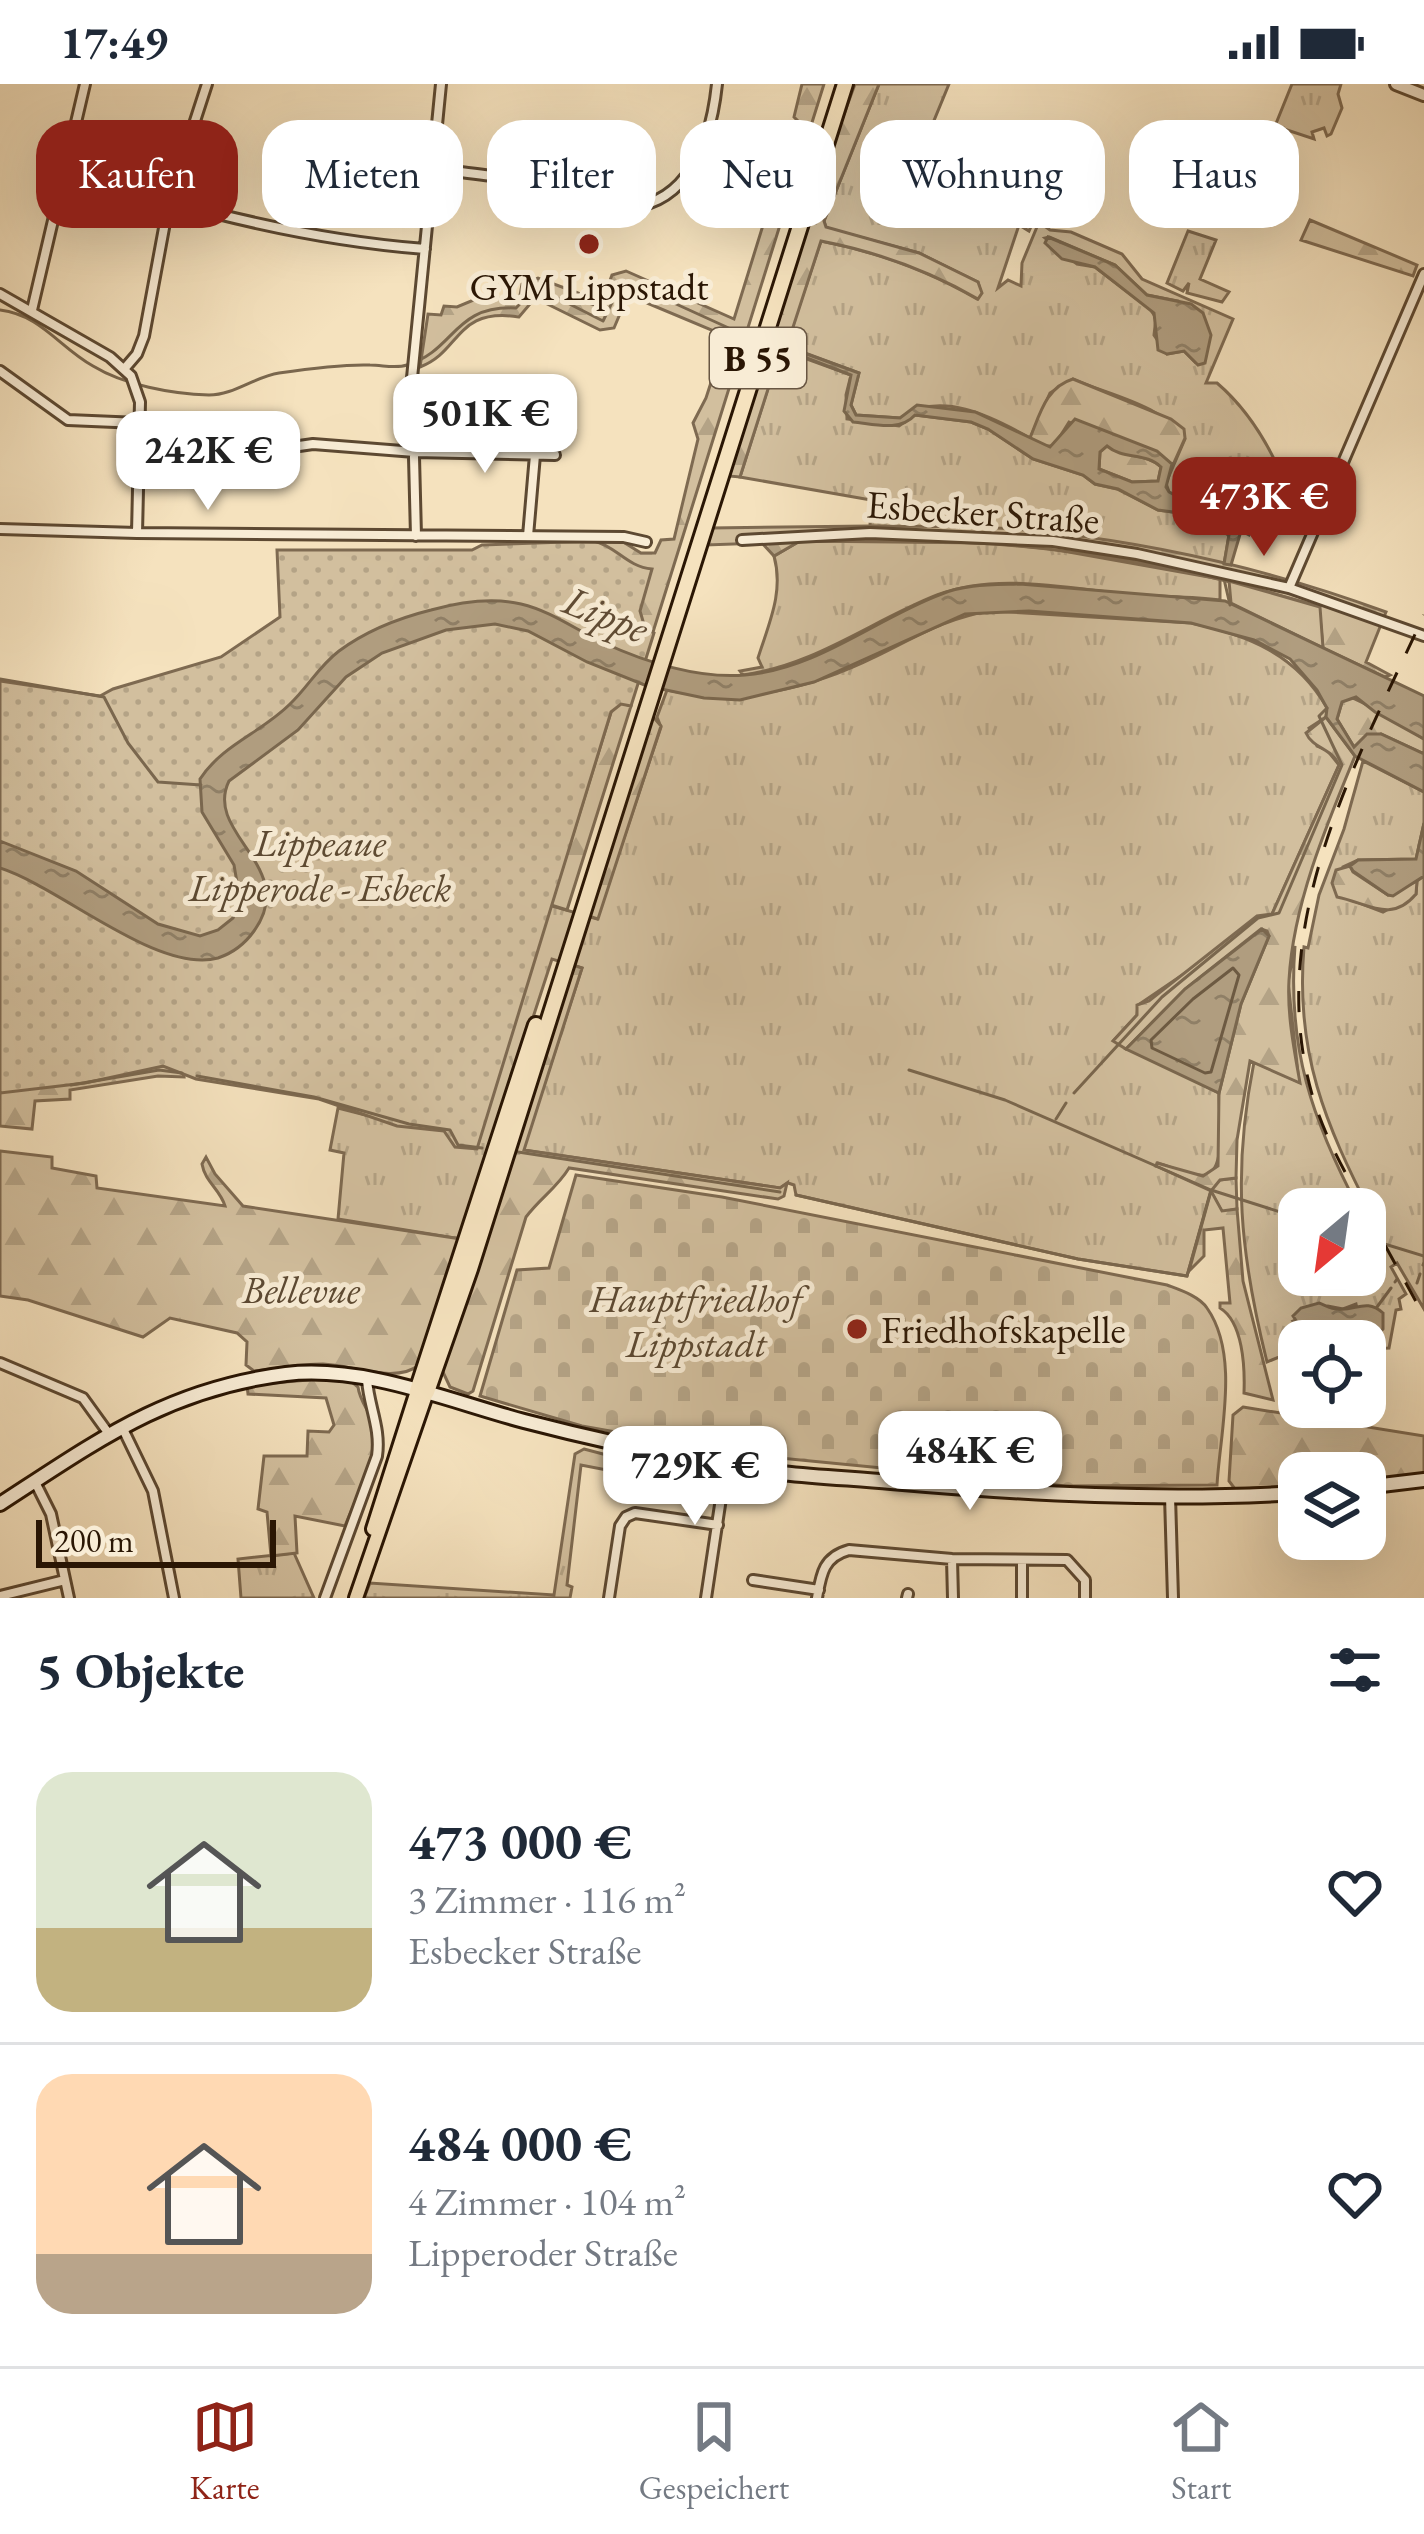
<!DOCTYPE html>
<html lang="de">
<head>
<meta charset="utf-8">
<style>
  :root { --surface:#fff; --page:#f2f2f3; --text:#1f2937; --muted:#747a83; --line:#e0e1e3; --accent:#8f2418 }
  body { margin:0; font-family:"EB Garamond",serif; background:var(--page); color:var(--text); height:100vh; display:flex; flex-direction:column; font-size:45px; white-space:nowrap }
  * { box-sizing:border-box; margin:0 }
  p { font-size:39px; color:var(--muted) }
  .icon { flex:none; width:66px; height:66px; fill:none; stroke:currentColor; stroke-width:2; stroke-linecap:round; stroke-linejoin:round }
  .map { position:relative; height:1514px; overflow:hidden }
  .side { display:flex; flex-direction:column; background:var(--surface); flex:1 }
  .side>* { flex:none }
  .guide { position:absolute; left:36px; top:36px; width:1353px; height:108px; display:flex; gap:24px }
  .needle { width:78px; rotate:209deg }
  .buttons { position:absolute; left:1278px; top:1104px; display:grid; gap:24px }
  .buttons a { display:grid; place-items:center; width:108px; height:108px; border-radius:24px; background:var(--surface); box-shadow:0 12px 48px #0002; font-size:60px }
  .scale { position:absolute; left:36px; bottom:30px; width:240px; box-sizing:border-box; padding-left:12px; border:6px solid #2a1604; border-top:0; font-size:33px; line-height:42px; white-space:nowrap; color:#2a1604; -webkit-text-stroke:9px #f8ecd5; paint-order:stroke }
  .price { position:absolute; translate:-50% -102px; padding:0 27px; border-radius:24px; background:#fff; color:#222; font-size:39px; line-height:78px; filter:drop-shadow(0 3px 6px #0008) }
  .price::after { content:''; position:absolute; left:50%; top:72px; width:36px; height:27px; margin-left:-18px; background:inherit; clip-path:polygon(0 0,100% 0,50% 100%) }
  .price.selected { background:var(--accent); color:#fff }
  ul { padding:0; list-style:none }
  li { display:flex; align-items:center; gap:36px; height:300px; padding:0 36px }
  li+li { border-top:3px solid var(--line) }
  li span { display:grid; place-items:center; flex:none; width:336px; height:240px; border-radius:36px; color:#555 }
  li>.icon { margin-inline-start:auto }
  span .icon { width:144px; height:144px; fill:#fffc; stroke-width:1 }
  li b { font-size:51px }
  h2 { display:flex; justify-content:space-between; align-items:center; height:144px; padding:0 36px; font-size:51px }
  .pill { padding:0 42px; border-radius:36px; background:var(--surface); box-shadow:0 12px 48px #0002; font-size:42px; line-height:108px }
  .pill.selected { background:var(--accent); color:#fff }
  .status { display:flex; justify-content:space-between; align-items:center; height:84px; padding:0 60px; background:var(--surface); direction:ltr }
  .status svg { height:33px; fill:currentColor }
  .menu { display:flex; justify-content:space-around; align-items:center; height:168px; border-top:3px solid var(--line); background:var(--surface); font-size:33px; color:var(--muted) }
  .menu a { display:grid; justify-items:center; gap:6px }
  .menu .selected { color:var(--accent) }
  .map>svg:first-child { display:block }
  .grass { fill:url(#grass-tufts); stroke:#7e6a51; stroke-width:3; fill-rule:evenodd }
  .forest { fill:url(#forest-firs); stroke:#7e6a51; stroke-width:3 }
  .cemetery { fill:url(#cemetery-stones); stroke:#7e6a51; stroke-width:3 }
  .park { fill:url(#park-dots); stroke:#7e6a51; stroke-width:3 }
  .garden { fill:#d2bf9e; stroke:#7e6a51; stroke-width:3 }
  .water { fill:url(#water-ripples); stroke:#7a674e; stroke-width:3; fill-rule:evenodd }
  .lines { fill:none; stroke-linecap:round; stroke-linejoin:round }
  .shore { stroke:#6d5a42; stroke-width:3 }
  .stream { stroke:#7a674e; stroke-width:3 }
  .minor-casing { stroke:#5d4932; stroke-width:14 }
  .tertiary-casing { stroke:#5d4932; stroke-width:16 }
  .secondary-casing { stroke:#2a1604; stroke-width:18 }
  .primary-casing { stroke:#2a1604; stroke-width:18 }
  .trunk-casing { stroke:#2a1604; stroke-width:20 }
  .minor { stroke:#f8ecd5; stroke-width:8 }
  .tertiary { stroke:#f8ecd5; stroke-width:10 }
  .secondary { stroke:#f8ecd5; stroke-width:12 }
  .primary { stroke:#f5e2be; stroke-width:12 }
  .trunk { stroke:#f5e2be; stroke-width:14 }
  .rail { stroke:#2a1604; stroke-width:3; stroke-dasharray:21 21; stroke-linecap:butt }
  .poi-dot { fill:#8f2418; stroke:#f8ecd5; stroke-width:4.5 }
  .labels { text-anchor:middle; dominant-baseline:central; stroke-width:10; stroke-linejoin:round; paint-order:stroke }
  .shield { fill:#f8ecd5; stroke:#685643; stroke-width:3 }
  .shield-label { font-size:36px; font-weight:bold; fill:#2a1604 }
  .poi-label { font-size:39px; fill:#2a1604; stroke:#f8ecd5 }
  .street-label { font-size:39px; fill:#2a1604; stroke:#f8ecd5 }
  .park-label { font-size:39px; font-style:italic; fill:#5c4932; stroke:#f8ecd5 }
  .water-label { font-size:42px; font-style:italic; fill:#604c35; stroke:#f8ecd5 }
</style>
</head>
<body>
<div class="status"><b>17:49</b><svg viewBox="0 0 49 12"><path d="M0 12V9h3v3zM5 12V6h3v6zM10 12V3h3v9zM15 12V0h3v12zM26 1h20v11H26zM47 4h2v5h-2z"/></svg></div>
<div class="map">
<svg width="1424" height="1514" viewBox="0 0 1424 1514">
  <defs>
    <pattern id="grass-tufts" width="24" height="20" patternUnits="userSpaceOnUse" patternTransform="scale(3)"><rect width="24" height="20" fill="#d2bf9e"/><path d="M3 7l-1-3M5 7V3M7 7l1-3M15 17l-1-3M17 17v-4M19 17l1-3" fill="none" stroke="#b4a386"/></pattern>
    <pattern id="forest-firs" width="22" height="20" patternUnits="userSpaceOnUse" patternTransform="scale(3)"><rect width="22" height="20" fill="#d2bf9e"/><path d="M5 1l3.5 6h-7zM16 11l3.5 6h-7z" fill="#b4a386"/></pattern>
    <pattern id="cemetery-stones" width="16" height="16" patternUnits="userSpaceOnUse" patternTransform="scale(3)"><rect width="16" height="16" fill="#d2bf9e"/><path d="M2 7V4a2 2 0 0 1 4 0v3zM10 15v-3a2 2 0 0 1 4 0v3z" fill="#b4a386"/></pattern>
    <pattern id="park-dots" width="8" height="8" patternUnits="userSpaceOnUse" patternTransform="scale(3)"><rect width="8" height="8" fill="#d2bf9e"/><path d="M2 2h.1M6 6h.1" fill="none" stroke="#b4a386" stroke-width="1.8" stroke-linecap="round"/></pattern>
    <pattern id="water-ripples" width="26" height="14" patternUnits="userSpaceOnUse" patternTransform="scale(3)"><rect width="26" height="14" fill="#b09d7f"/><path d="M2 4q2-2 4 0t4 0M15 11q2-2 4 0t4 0" fill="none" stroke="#8f7f66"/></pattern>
  </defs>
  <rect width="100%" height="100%" fill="#f5e2be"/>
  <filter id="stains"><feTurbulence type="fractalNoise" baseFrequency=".00167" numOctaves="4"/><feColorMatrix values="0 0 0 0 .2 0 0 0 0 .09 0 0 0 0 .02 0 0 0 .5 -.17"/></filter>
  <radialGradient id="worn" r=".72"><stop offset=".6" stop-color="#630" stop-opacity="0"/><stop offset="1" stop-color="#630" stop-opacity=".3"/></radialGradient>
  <path class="grass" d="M879,0h70l-23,56 46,19 -2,6 56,34 -1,11 9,10 -5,11 -10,-6 -21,63 10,-8 13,6 1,-23 17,-41 11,8 21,2 51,22 20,25 91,40 -27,64h11c27,23 46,52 61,84l-29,68 -80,-43 -3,-9 19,-44c-24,-35 -74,-43 -112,-60l-23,14 -20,45c-39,-22 -90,-48 -130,-20l-44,-3 -5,-10 8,-32 -73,-27 35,-105c56,11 106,29 156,58l4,-6 -3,-11 -59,-29 -93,-25 -2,-7zM1049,153l66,28 32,30 31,6 18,62 -12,-12 -17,3 -13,-19 2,-17 -6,-9 -55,-42 -18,-3 -32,-26z
    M1292,0h49l-3,10 4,14 -11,26 -4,2 -3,-8 -12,4 2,7 -39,-13z
    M1188,147l28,9 -16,39 29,13 -7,10 -35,-9 2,-10 -6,8 -16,-8z
    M785,267l66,24 -5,20 1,24 52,7 16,-11 56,7 17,7 45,30 50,16 12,9 22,5 41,21 22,3 49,22 -5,29c-120,-26 -232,-36 -354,-38l1,-26 -131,-23 36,-114z
    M800,457l189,2 63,6 168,30v21c-27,-4 -55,-3 -82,-5 -64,-5 -140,-24 -201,0 -66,26 -121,70 -194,80l-3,-4 22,-4 -4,-9c11,-35 26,-66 16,-102z
    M991,527l200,12c58,12 106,32 136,85l-1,9 -17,11 8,18 10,4 12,15 -67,149 -134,91 -1,10 -23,25 105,53c-1,18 9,78 -14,82 -13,2 -34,-8 -47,-12l-2,3 64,14 16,-2 1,31 -15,3 -11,-20 -24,84 -109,-17 -282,-64 -2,-10 -6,-2 -8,5 -257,-38 59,-182 -30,-9 -91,280 -123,-20 6,-66 -14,-3 8,-42 27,7 2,-6 -185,-45 -182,21v-217l629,-189 -77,227 45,13 64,-192 -4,-10 10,-27c74,16 143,-1 210,-34 39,-19 71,-39 114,-45z
    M1363,677l61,31v31l-8,36 -58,1 -15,7 3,31 37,14 33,-18 1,-13 7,-5v433l-27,-46 -6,4 15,27 -7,5 2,10 -5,1 -7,38 -24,1v-8l-37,-3 -1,3h-28v20l-20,-4 -12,5c-27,-109 -35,-189 -13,-300l45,20 -11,-100 7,-36c-8,102 17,174 64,263h-60v66h66v-55l7,-5c-47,-91 -77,-163 -68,-268l4,1 11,-53 25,-66zM1356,1220l7,32 -22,-8 -20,11 -19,-7 -9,-11 35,-15 15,3z
    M584,1365l103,27 13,12 -119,-23 -14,120 5,2 -2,11h-206l6,-15 184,12 21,-141z
    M294,1469l20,45h-73l-3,-39z"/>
  <path class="forest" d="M802,0h22l-171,548 -9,-3 -7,-16 9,-43 -67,-22 -3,-4 44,-4 21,13h14l6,-13 13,-1 24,-100 -5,-16 13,-25 20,-62 -98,-41 -14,33 -14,2 -65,-32 -16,19c-64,-10 -58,35 -99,50l8,-53 13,1 3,-9 13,1 26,-11 36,5 3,-17 16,-6 48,18 3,7 11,4 12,-32 14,-4 108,48 43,-139 -23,-4 2,-9 34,4 8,-50 -4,-4z
    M855,0h24l-55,137 2,6 93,26 59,29 4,11 -4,6c-50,-29 -100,-47 -157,-58l-37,114 -8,9 -36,113 -12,-1 82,-268z
    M1310,136l107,45 -4,11 -112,-36z
    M1073,295l98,40 13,10 1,9 -13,29v-3l-103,-42 -15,24h-10l-14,-8c10,-24 16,-51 43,-59z
    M1107,361c15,14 39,7 54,22l-3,14 -26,1 -33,-13 1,-17z
    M870,442c62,1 124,-1 185,7 113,13 225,40 331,79l-20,50 24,13 -5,2 -62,-29 -4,-41c-105,-33 -215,-55 -325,-63 -65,-5 -130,-1 -194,-3l-26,15 -12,-13 -56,2 5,-17z
    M1349,613c13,3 60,32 75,42v15l-43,-20 -27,13 -17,-28 5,-17z
    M622,619l9,3 -64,204 -16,-5 61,-196z
    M649,628l12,14 -63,193 -13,-4z
    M1326,633l29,39c-29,70 -62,149 -66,224 -2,34 5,69 11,103l-50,-22 -13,79 -1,38 -16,2 -9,11 11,20 15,-2 6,72 30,119 -29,-7c1,-26 -1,-71 -24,-85v-5h10l-7,-75 -19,2v26l-15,15 22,-80 -55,-25 1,-3 46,13 15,-10 1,-73 22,-89 28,-68 -2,-5 -6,-2 -76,60 -59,60 -13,-8 24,-26v-10l12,-4 108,-85 15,-2 67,-149c-7,-17 -26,-16 -33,-32z
    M1350,782l3,6 35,23 29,-14 -1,13c-25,30 -48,9 -79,3l-5,-14 4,-13z
    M570,880l12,4 -58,182 256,38 7,-5 -3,13 -6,3 -209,-31c-12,20 -29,30 -43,49l-53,174 -5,3 -18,-7 -8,-17z
    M182,980l2,13 -26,-1 -88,14v9l-35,2 -3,28 -32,-3v-41z
    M0,1067l52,6v11l44,8 1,12 128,18c-5,-17 -20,-24 -23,-42l4,-7 9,17 28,32 218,33 -42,126c-23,19 -67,0 -96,-1 -23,0 -47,5 -69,7l-8,-6 1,-23 -10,-9 -67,-15 -27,19 -115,-37 -28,-4z
    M321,1295l31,3 6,5c2,15 11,23 15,36 8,32 -17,74 -28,103l-50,-10 2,37 -26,3 -4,-44 -9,-3 6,-53h43l1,-25 21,1 5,-7 -8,-27 -78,-4 -1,-9z
    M1243,1323l181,29v39l-59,6v-8h-66v13l-64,3 -6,-8 4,-66z"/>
  <path class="cemetery" d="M576,1091l146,22 445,88c13,5 32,11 40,23 33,47 13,124 10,177l-151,1 -327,-32 -157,-28 -102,-30 37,-126 32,-2z"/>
  <path class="park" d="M594,457c22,5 33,26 58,28l-12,42 5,17 9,5 -23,73 -10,-2 -10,8 -134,437 -22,-2 -11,-16 -47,-5 -78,-27 -123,-20 -33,-13 -78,17 -85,10v-412l100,15 13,-7 108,-32 59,-40 -3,-67h195l10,-5z"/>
  <path class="garden" d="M1229,497l91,26 3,41 -92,-45z"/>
  <path class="water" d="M1048,153l67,28 32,30 44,9 12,9 8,22 -6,28 -7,2 -14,-14 -17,3 -9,-4 -4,-37 -59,-46 -33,-8 -17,-16z
    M779,260l80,29 -8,32 5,10 44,3 17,-13 58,7 75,35 25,-28 82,32 15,13 -6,23 3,5 72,39 -10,34 -7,-1 5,-29 -49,-22 -22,-3 -40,-21 -23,-5 -12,-9 -50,-16 -45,-30 -17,-7 -56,-7c-15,17 -41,9 -62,7l-9,-11 7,-36 -78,-30zM1107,362c16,14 39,6 54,21l-3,14 -26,1 -33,-13 1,-17z
    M1020,500l205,17 199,95v43l-49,-27 -19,-15 -14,5 -5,17 17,28 13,-13h14l43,20v38l-69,-36 -29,-39 1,-9 -10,-18 -27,-31 -36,-19 -63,-17 -162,-12 -64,3 -151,68 -74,18 -36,-2 -57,-12 -60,-24 -59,-31 -33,-7 -49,6 -64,23 -36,24 -48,53 -69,51c-26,53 71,86 25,150 -10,14 -21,22 -36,27 -61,16 -156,-70 -218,-90v-27l76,30 82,53 42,12 18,-6 15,-12 7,-18 -6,-35 -32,-53 -2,-33c23,-35 61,-46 90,-75 18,-17 29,-38 49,-53 27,-20 60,-33 92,-41 29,-8 60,-13 90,-6 30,7 55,26 83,39 41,19 95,36 141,32 72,-6 129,-55 194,-80 26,-11 53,-10 81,-11z
    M1424,739v53l-31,20 -5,-1 -35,-24 -3,-5 8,-6 58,-1z
    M1262,845l7,7 -28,68 -22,89 -93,-44 59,-60z
    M1319,1219c6,2 12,6 19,6 18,2 28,-11 45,4v16l-9,10 -33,-11 -20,11 -13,-1 -15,-22 8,-8z"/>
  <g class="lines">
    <path class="shore" d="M1233,884l6,7 -28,97 -6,1 -53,-25 -1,-8 42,-41z"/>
    <path class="stream" d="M983,89l45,25 1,22
      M0,226c41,5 59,37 93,56 31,19 79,28 116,29 25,0 45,-18 70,-22 27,-4 64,-9 91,-8 13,0 25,4 37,0 49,-15 46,-60 109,-57l20,-21 67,34 17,-35 10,-3 114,52
      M1224,495l6,26
      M0,595l104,18 24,46 30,39 43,3
      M909,986l96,30 206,90 88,28
      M197,992l117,21 95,27 41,6 8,15 24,3
      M71,1001l88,-15 23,3
      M1074,1009l88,-96 96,-79 21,-5 63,-148 -23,-49 8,-8
      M1056,1035l10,-16
      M518,1068l262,40
      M796,1111l282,64 109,17 24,-86
      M1365,1154l59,18
      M1423,1181l1,-2
      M1395,1198l2,-3
      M1417,1199l3,-9
      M1377,1223l14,-19"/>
    <defs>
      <path id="minor" d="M434,85c37,4 75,8 111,18 17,5 35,14 53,18 83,17 112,-54 119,-121
        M169,117c85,24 167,41 256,48
        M0,210l110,63 21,19 9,26 -3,131
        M32,226l53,-226
        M125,284l12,-14 7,-18 25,-135 38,-117
        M0,287l68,49 71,3
        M137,368l114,1 62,-9 102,8 140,3
        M0,445l137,4 487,4 22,5
        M416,452l-4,-158 29,-294
        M528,452l7,-81
        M742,456l128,-7 183,8 84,13 152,34 135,48
        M1289,504l135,-314
        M0,1279l83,35 26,36
        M123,1345l30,62 21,107
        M35,1398l16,32 18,84
        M1170,1412l3,102
        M952,1475l1,39
        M1022,1476v38
        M753,1496l66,10
        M0,1512l65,-16
        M325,1514l52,-142c4,-28 -8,-49 -10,-76
        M609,1514l11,-72 6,-9 9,-4 83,12
        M706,1514l20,-133
        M817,1514c4,-23 6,-41 32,-48l103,9 115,1 18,20v18
        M907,1514l1,-4"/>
      <path id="tertiary" d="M1396,0l28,11"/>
      <path id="secondary" d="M1365,1403l59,-7
        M0,1420c97,-63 167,-115 286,-130 79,-9 163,27 238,47 65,17 130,31 195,43 57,11 115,13 172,18 136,12 272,19 408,11"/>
      <path id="primary" d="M373,1445l44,-138
        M356,1514l71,-206"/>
      <path id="trunk" d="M417,1307l119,-366
        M427,1308l43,-123 375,-1185"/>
    </defs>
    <use href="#minor" class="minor-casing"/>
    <use href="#tertiary" class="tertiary-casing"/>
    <use href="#secondary" class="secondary-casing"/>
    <use href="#primary" class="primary-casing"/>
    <use href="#trunk" class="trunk-casing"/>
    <use href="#minor" class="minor"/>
    <use href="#tertiary" class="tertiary"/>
    <use href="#secondary" class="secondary"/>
    <use href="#primary" class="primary"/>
    <use href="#trunk" class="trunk"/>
    <path class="rail" d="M1365,1125c-19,-35 -39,-70 -51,-108 -52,-171 40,-334 110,-486
      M1365,1125l59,107"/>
  </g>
  <g class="poi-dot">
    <circle cx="589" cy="160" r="12"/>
    <circle cx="857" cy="1245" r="12"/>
  </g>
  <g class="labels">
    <rect class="shield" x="710" y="244" width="96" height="60" rx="9"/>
    <g class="shield-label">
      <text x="758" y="274">B 55</text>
    </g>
    <g class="poi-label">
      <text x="589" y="202">GYM Lippstadt</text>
      <text x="881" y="1245" text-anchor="start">Friedhofskapelle</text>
    </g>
    <g class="street-label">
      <text transform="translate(983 428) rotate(4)">Esbecker Straße</text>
    </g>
    <g class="park-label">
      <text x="320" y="758">Lippeaue<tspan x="320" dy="45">Lipperode - Esbeck</tspan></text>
      <text x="301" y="1205">Bellevue</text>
      <text x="696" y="1214">Hauptfriedhof<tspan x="696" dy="45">Lippstadt</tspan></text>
    </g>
    <g class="water-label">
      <text transform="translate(606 530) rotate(22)">Lippe</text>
    </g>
  </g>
  <rect width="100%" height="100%" filter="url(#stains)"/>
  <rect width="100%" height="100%" fill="url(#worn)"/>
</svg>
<div class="buttons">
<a><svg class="needle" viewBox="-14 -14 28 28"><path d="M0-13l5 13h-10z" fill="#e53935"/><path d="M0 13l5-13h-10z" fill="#747a83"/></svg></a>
<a><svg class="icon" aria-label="locate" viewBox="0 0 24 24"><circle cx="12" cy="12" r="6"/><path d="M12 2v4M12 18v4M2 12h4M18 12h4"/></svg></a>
<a><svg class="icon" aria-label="layers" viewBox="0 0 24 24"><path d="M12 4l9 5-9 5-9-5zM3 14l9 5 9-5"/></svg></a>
</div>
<div class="scale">200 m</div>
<b class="price" style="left:485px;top:392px">501K €</b>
<b class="price" style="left:208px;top:429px">242K €</b>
<b class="price selected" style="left:1264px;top:475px">473K €</b>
<b class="price" style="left:970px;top:1429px">484K €</b>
<b class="price" style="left:695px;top:1444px">729K €</b>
<div class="guide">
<a class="pill selected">Kaufen</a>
<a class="pill">Mieten</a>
<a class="pill">Filter</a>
<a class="pill">Neu</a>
<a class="pill">Wohnung</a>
<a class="pill">Haus</a>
</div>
</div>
<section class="side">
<h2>5 Objekte<svg class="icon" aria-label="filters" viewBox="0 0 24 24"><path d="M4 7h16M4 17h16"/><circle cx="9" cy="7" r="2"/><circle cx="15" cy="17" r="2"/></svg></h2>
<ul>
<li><span style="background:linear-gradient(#dfe7d0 65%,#c2b280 0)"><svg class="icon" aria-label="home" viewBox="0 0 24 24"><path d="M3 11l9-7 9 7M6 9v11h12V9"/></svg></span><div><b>473 000 €</b><p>3 Zimmer · 116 m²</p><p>Esbecker Straße</p></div><svg class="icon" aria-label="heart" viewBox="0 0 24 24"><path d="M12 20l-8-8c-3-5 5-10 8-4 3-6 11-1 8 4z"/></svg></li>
<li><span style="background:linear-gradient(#ffd9b3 75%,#b9a48a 0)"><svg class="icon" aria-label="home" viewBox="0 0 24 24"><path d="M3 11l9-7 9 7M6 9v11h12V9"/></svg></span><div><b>484 000 €</b><p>4 Zimmer · 104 m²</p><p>Lipperoder Straße</p></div><svg class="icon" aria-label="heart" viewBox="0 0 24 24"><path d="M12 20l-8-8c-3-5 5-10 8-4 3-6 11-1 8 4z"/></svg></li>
</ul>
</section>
<nav class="menu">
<a class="selected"><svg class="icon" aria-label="map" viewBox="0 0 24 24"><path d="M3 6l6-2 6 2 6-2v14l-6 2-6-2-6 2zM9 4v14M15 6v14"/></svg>Karte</a>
<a><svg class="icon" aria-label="saved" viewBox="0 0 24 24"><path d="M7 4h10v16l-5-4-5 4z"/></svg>Gespeichert</a>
<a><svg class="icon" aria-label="home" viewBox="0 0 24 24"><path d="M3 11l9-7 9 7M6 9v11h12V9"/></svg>Start</a>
</nav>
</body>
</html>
